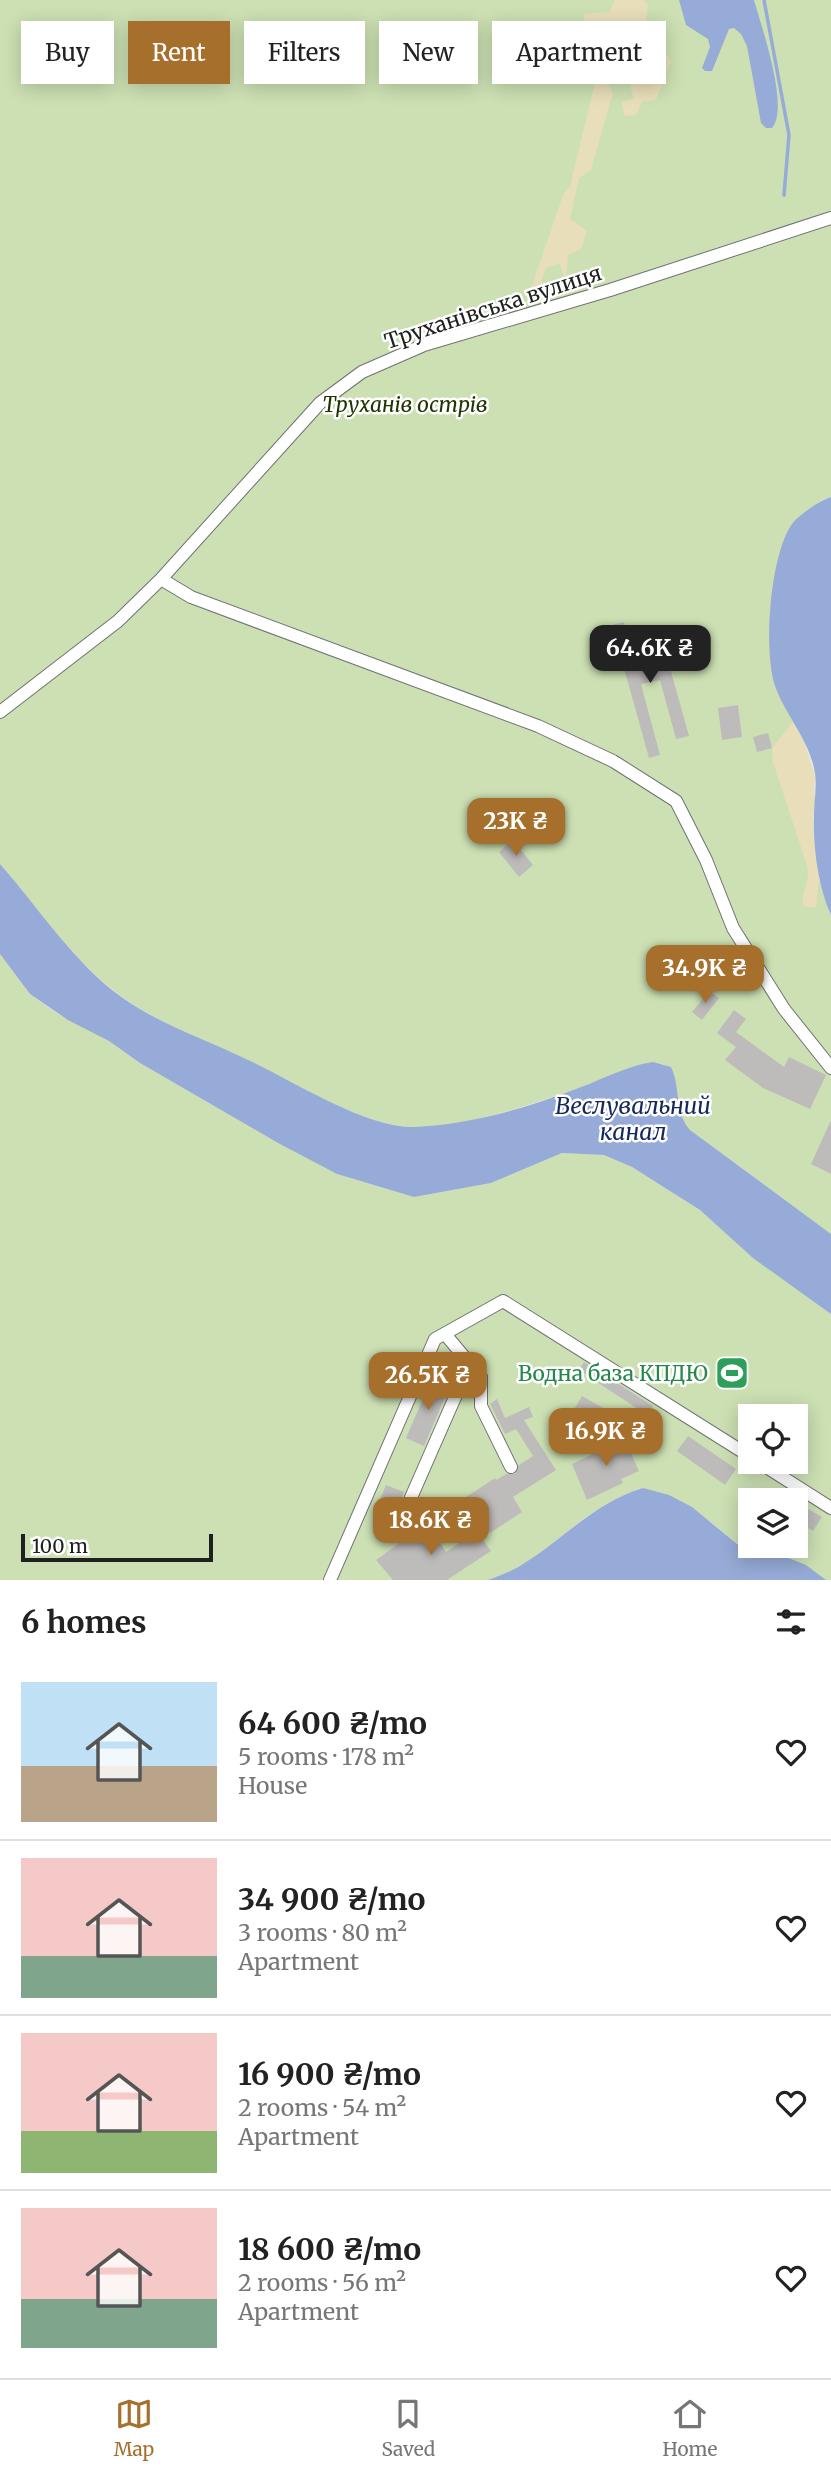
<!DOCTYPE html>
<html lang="en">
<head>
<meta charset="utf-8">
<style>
  :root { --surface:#fff; --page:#f2f2f2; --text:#222; --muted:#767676; --line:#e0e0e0; --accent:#a76f2c }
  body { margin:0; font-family:Merriweather,serif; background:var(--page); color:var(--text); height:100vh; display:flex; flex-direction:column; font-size:26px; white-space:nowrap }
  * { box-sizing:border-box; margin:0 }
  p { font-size:23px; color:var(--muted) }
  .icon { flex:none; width:38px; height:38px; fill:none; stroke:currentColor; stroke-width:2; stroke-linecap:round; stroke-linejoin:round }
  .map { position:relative; height:1580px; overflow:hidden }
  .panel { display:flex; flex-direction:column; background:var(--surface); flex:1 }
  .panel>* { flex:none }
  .top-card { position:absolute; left:21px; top:21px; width:789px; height:63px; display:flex; gap:14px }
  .buttons { position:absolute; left:738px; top:1404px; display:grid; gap:14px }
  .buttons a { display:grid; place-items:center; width:70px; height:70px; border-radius:0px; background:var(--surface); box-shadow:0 4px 18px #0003; font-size:35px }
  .scale { position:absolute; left:21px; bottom:18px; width:192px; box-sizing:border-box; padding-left:7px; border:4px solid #1f2020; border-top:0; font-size:19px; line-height:24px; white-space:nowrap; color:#1f2020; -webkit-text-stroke:5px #fff; paint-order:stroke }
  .price { position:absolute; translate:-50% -60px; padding:0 16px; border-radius:14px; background:var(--accent); color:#fff; font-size:23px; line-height:46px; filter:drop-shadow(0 2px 4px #0008) }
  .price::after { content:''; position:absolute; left:50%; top:42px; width:21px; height:16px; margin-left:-10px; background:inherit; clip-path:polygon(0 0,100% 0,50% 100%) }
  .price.selected { background:#222; color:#fff }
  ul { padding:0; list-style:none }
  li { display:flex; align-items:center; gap:21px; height:175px; padding:0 21px }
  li+li { border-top:2px solid var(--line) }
  li span { display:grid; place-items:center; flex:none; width:196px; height:140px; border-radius:0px; color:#555 }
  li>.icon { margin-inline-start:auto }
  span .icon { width:84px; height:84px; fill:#fffc; stroke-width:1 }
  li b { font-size:30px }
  h2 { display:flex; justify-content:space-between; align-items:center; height:84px; padding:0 21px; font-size:30px }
  .tag { padding:0 24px; border-radius:0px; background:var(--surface); box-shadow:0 4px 18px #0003; font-size:24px; line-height:63px }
  .tag.selected { background:var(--accent); color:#fff }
  .tabs { display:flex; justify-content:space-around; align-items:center; height:98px; border-top:2px solid var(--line); background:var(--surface); font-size:19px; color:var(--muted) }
  .tabs a { display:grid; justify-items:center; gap:4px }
  .tabs .selected { color:var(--accent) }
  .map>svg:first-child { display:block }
  .green { fill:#cce0b3; fill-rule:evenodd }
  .sand { fill:#e8deb9 }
  .water { fill:#96abd7 }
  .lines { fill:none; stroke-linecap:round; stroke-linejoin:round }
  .stream { stroke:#96abd7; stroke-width:3.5 }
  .building { fill:#bebcbb }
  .minor-casing { stroke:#717174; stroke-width:14 }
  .minor { stroke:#fff; stroke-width:12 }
  .labels { text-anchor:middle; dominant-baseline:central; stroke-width:5; stroke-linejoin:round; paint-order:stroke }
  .street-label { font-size:21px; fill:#1f2020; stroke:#fff }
  .park-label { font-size:21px; font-style:italic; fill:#233400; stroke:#fff }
  .leisure-label { font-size:21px; fill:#27864d; stroke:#fff; text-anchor:end }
  .water-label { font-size:23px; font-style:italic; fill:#14285d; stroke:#fff }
</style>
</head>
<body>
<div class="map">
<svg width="831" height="1580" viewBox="0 0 831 1580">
  <rect width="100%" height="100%" fill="#e7e7ea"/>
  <path class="green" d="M0,0h831v497l-9,3 -49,92 -3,18 23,112 11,20 11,57 -2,20 6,60 12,36v319l-141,-104c-14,-16 -14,-42 -19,-63 -7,-2 -14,-5 -21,-4 -14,1 -26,8 -40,13 -34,13 -70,26 -105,36 -26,7 -68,17 -94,15 -52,-3 -115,-44 -162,-66 -45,-22 -96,-39 -136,-71 -41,-32 -79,-86 -113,-126z
    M0,954l30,40 25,18 54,29 31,22 138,80 59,31 77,23 77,-14 71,-30 42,2 28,12 68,43 30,27 101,77v266h-5l-45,-25 -44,-11 -26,-22 -68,-34c-51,16 -77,49 -120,76 -10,7 -23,11 -35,16h-488zM751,1416h45v45h-45zM751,1500h45v45h-45z"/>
  <path class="sand" d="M615,0h29l4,6 -3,26 14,10 12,19 -15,39 -14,2 -6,13 -11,1 -4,-14 13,-4c-8,-17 0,-30 10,-43l-3,-18 -8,-4 -6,22 -7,-1 3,-21 -10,-2 -8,48 8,14 -22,77 -12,8 -9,41 17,12 -6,18 -13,6 -2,26 -7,-18 -13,5 -5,13 6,6 -1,11 -19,2 36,-105 7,-9 35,-145 -7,-16 -15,9 1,-20 25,-2z
    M793,722l11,20 11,33 -2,44 6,60 -3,29 -13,-2c-2,-14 6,-23 5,-37l-35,-107 -1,-14z"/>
  <path class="water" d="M679,0h75c7,25 36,108 18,128h-6l-5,-5 -14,-77 -6,-12 -7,-6 -5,1 -17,42h-7l-3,-3 8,-21 -2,-8 -22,-14z
    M831,497v418c-13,-29 -18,-67 -17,-99 0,-14 3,-29 1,-43 -5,-32 -29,-57 -40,-87 -12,-36 -5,-131 17,-162 8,-10 27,-23 39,-27z
    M0,864c36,41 69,91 112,126 40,32 91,48 136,70 43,20 119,69 166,67 53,-2 110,-18 159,-37 23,-8 46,-20 69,-26l11,-2 18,5c10,21 3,45 19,63l141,104v80l-78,-56 -53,-48 -68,-43 -28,-12 -42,-2 -71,30 -77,14 -77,-23 -59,-31 -138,-80 -31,-22 -41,-21 -38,-26 -30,-40z
    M643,1488l26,7 23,12 45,37 44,11 25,10 20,15h-338c12,-5 25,-9 35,-16 42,-26 71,-61 120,-76z"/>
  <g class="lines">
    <path class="stream" d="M764,0l25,135 -5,60"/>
  </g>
  <path class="building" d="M624,622l10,38 19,-6 -5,-18 12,-4 29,104 -13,3 -16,-59 -19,4 19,71 -11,3 -37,-133z
    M738,705l4,32 -20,3 -4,-32z
    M768,733l4,15 -15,4 -4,-15z
    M513,840l20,25 -14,12 -20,-25z
    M709,991l10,7 -17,22 -10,-8z
    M734,1010l12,9 -10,13 48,35 5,-10 37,18 -16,34 -47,-21 -38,-28 11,-13 -19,-14z
    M831,1120v54l-20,-10z
    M584,1362l69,44 -6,9 -68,-45z
    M432,1378l18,8 -26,60 -18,-8z
    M582,1396l25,14 -11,22 -27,-14z
    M497,1399l8,19 24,-11 4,10 -9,3 32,50 -43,27 9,15 -32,21 -24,-36 29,-19 1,2 10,-6h9l4,-9 14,-9 -17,-27 -11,5 -15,-30z
    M639,1432l-10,17 10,22 -18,8 2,4 -36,17 -15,-36z
    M688,1436l48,33 -11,16 -48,-34z
    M386,1485l18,7 -8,17 -17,-7z
    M796,1502l26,15 -9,14 -17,-10z
    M427,1523l19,29 31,-21 14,20 -44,29h-54l-17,-20z"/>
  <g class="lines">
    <defs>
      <path id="minor" d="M161,579l30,18 347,129 75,35 63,40 30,59 27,68 51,81 47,59
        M0,712l118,-91 43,-42 159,-176 42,-31 62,-27 186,-55 221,-72
        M445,1334l36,43v29l30,61
        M757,1461l74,47
        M399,1525l71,-162
        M330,1580l105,-241 68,-38 248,156"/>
    </defs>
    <use href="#minor" class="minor-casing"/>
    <use href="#minor" class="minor"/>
  </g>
  <defs>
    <symbol id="stadium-square" viewBox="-11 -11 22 22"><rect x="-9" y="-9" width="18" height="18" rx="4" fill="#2e9e5b" stroke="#fff"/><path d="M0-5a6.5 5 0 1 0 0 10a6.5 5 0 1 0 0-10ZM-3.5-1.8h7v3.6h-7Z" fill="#fff"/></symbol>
  </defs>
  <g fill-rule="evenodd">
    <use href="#stadium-square" x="713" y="1354" width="38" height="38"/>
  </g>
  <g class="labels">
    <g class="street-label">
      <text transform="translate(493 307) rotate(-18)">Труханівська вулиця</text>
    </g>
    <g class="park-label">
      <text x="405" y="404">Труханів острів</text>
    </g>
    <g class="leisure-label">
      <text x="708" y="1373">Водна база КПДЮ</text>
    </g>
    <g class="water-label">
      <text x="633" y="1105">Веслувальний<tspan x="633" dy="26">канал</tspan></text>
    </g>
  </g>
</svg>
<div class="buttons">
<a><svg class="icon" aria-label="locate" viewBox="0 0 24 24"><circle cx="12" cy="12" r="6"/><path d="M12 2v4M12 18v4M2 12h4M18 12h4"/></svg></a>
<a><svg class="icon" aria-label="layers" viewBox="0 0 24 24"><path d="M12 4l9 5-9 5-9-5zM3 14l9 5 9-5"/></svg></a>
</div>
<div class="scale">100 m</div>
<b class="price selected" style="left:650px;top:685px">64.6K ₴</b>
<b class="price" style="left:516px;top:858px">23K ₴</b>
<b class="price" style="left:705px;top:1005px">34.9K ₴</b>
<b class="price" style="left:428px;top:1412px">26.5K ₴</b>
<b class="price" style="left:606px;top:1468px">16.9K ₴</b>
<b class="price" style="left:431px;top:1557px">18.6K ₴</b>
<div class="top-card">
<a class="tag">Buy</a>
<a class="tag selected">Rent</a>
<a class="tag">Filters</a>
<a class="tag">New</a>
<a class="tag">Apartment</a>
</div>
</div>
<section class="panel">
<h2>6 homes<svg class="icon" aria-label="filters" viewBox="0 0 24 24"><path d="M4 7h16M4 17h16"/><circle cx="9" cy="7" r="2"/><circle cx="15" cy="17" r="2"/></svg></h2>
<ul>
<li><span style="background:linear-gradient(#bfe0f5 60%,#b9a48a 0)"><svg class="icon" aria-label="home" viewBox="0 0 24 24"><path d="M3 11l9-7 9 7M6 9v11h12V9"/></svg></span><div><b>64 600 ₴/mo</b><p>5 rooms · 178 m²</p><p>House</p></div><svg class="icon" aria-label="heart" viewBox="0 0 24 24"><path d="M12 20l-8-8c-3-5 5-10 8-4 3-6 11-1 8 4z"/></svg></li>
<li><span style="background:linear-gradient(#f6c9c9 70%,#7fa58c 0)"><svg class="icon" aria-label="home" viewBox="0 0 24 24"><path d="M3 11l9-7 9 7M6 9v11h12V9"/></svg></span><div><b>34 900 ₴/mo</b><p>3 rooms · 80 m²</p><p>Apartment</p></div><svg class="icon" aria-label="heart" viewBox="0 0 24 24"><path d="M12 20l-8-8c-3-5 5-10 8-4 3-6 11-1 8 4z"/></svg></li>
<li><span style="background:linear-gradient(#f6c9c9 70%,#8fb573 0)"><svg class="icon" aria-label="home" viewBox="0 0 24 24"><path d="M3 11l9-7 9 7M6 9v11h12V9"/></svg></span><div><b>16 900 ₴/mo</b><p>2 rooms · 54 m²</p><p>Apartment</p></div><svg class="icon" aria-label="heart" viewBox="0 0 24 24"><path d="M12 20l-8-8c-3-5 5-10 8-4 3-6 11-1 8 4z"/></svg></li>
<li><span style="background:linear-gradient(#f6c9c9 65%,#7fa58c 0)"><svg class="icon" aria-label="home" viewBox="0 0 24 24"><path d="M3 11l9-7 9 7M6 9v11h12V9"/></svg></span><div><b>18 600 ₴/mo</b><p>2 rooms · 56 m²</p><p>Apartment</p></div><svg class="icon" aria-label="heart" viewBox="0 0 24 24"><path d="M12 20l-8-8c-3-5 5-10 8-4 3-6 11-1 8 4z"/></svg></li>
</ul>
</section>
<nav class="tabs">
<a class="selected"><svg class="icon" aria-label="map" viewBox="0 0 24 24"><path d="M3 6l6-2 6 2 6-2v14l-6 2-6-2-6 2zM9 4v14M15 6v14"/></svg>Map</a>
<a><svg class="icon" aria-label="saved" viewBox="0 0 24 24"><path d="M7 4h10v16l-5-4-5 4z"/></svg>Saved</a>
<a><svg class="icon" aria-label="home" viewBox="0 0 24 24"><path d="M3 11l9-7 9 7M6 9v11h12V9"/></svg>Home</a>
</nav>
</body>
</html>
